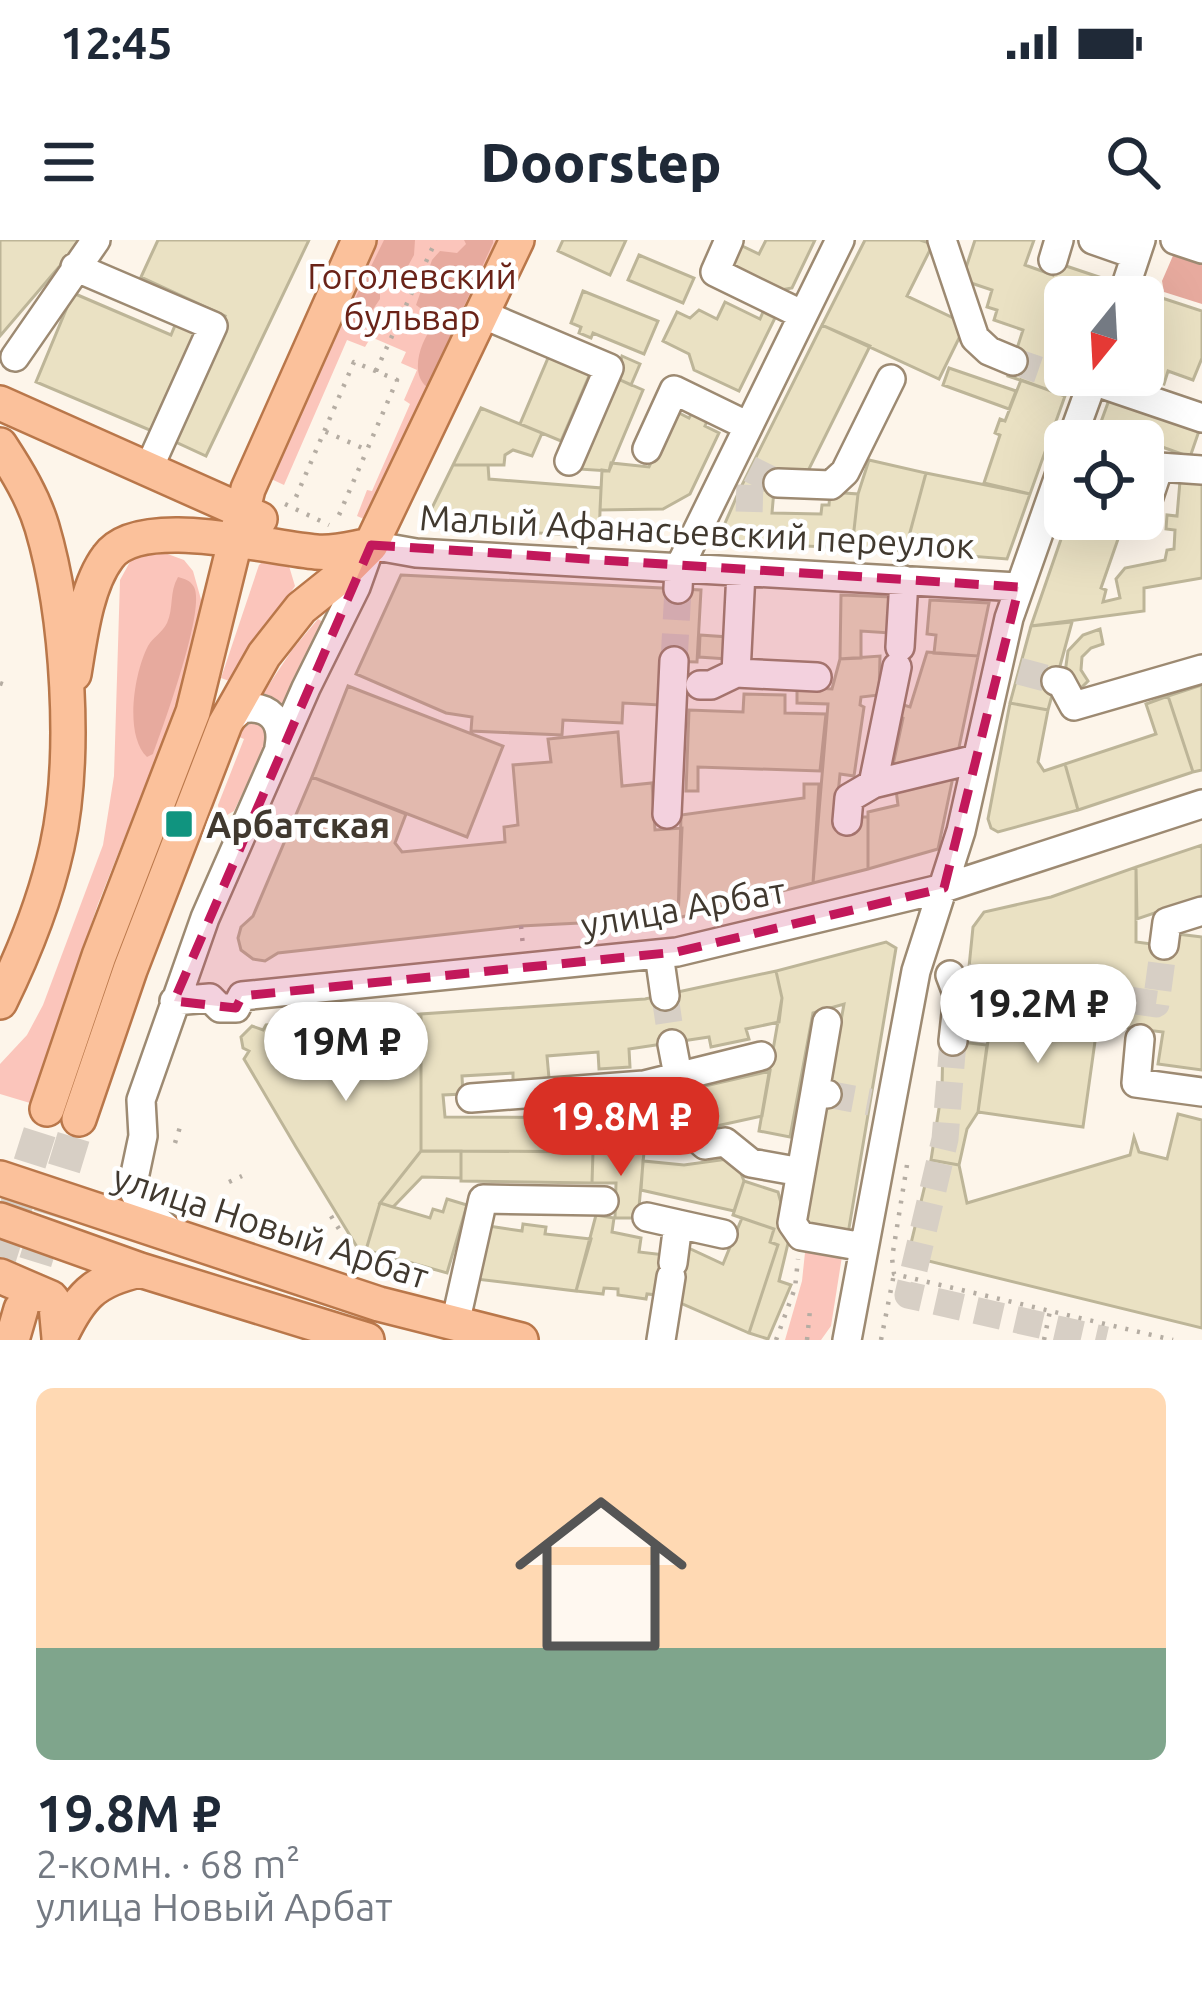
<!DOCTYPE html>
<html lang="ru">
<head>
<meta charset="utf-8">
<style>
  :root { --surface:#fff; --page:#f2f2f3; --text:#1f2937; --muted:#747a83; --line:#e0e1e3; --accent:#d93025 }
  body { margin:0; font-family:Ubuntu,sans-serif; background:var(--page); color:var(--text); height:100vh; display:flex; flex-direction:column; font-size:45px; white-space:nowrap }
  * { box-sizing:border-box; margin:0 }
  p { font-size:39px; color:var(--muted) }
  .icon { flex:none; width:66px; height:66px; fill:none; stroke:currentColor; stroke-width:2; stroke-linecap:round; stroke-linejoin:round }
  .map { position:relative; height:1100px; overflow:hidden }
  .panel { display:flex; flex-direction:column; background:var(--surface); flex:1 }
  .panel>* { flex:none }
  .needle { width:78px; rotate:198deg }
  .buttons { position:absolute; left:1044px; top:36px; display:grid; gap:24px }
  .buttons a { display:grid; place-items:center; width:120px; height:120px; border-radius:18px; background:var(--surface); box-shadow:0 12px 48px #0002; font-size:60px }
  .price { position:absolute; translate:-50% -102px; padding:0 27px; border-radius:42px; background:#fff; color:#222; font-size:39px; line-height:78px; filter:drop-shadow(0 3px 6px #0008) }
  .price::after { content:''; position:absolute; left:50%; top:72px; width:36px; height:27px; margin-left:-18px; background:inherit; clip-path:polygon(0 0,100% 0,50% 100%) }
  .price.current { background:var(--accent); color:#fff }
  ul { padding:0; list-style:none }
  li { display:grid; align-content:center; gap:24px; height:636px; padding:0 36px }
  li+li { border-top:3px solid var(--line) }
  li span { display:grid; place-items:center; height:372px; border-radius:18px; color:#555 }
  li>.icon { margin-inline-start:auto }
  span .icon { width:216px; height:216px; fill:#fffc; stroke-width:1 }
  li b { font-size:51px }
  .status { display:flex; justify-content:space-between; align-items:center; height:84px; padding:0 60px; background:var(--surface); direction:ltr }
  .status svg { height:33px; fill:currentColor }
  header { display:flex; justify-content:space-between; align-items:center; height:156px; padding:0 36px; background:var(--surface); font-size:54px; font-weight:800 }
  .map>svg:first-child { display:block }
  .green { fill:#fbc5bb }
  .forest { fill:#e7aa9e }
  .building { fill:#eae1c3; stroke:#bdb598; stroke-width:3 }
  .lines { fill:none; stroke-linecap:round; stroke-linejoin:round }
  .minor-tunnel { stroke:#d7cfc5; stroke-width:27; stroke-dasharray:27 14; stroke-linecap:butt }
  .major-tunnel { stroke:#d7cfc5; stroke-width:33; stroke-dasharray:33 16; stroke-linecap:butt }
  .minor-casing { stroke:#9d8a72; stroke-width:32 }
  .major-casing { stroke:#b9774a; stroke-width:38 }
  .path { stroke:#b5ada3; stroke-width:4.5; stroke-dasharray:3 9; stroke-linecap:butt }
  .minor { stroke:#fff; stroke-width:27 }
  .major { stroke:#fbc19b; stroke-width:33 }
  .marked { fill:#c2185b; fill-opacity:0.2; stroke:#c2185b; stroke-width:9; stroke-dasharray:24 15; stroke-linejoin:round }
  .poi-dot { fill:#10947f; stroke:#fff; stroke-width:4.5 }
  .labels { text-anchor:middle; dominant-baseline:central; stroke-width:9; stroke-linejoin:round; paint-order:stroke }
  .park-label { font-size:36px; fill:#6a2318; stroke:#fff }
  .street-label { font-size:36px; fill:#41392f; stroke:#fff }
  .poi-label { font-size:36px; font-weight:bold; fill:#41392f; stroke:#fff; text-anchor:start }
</style>
</head>
<body>
<div class="status"><b>12:45</b><svg viewBox="0 0 49 12"><path d="M0 12V9h3v3zM5 12V6h3v6zM10 12V3h3v9zM15 12V0h3v12zM26 1h20v11H26zM47 4h2v5h-2z"/></svg></div>
<header><svg class="icon" aria-label="menu" viewBox="0 0 24 24"><path d="M4 6h16M4 12h16M4 18h16"/></svg>Doorstep<svg class="icon" aria-label="search" viewBox="0 0 24 24"><circle cx="10" cy="10" r="6"/><path d="M15 15l6 6"/></svg></header>
<div class="map">
<svg width="1202" height="1100" viewBox="0 0 1202 1100">
  <rect width="100%" height="100%" fill="#fdf5ea"/>
  <path class="green" d="M378,0h120l-65,136 -58,148 -18,-8 10,-26 5,1 38,-87 -6,-4 13,-30 -16,-7 5,-11 -35,-15 -6,10 -18,-7 -63,145 -15,-7z
    M154,309l30,11 9,11 9,32 -2,20 -26,90 -76,191 -68,199 -30,-9v-30l27,-29 16,-30 60,-160 11,-69 6,-196 11,-20z
    M264,320l25,6 6,20 -63,96 -11,-4 38,-113z
    M318,379l5,3 -41,89 -22,-13 32,-48z
    M258,478l12,19 -36,74 -14,8 -2,-14 26,-66 -5,-2 6,-15z
    M806,1003l37,7 -12,76 -10,14h-36l17,-59z"/>
  <path class="forest" d="M384,0h31l-1,15 -6,11 -28,10v23l-19,28 -17,-6z
    M464,0h29v3l-66,144c-18,-14 -6,-47 7,-62l-4,-10 -14,-10 16,-45 8,-9 17,2 9,-9z
    M1202,0v64l-38,-12 -2,-11 13,-30z
    M178,337c7,2 12,3 16,10 12,22 -31,140 -41,167l-6,3c-23,-22 -13,-84 1,-111 5,-9 14,-13 19,-23 7,-15 2,-31 11,-46z"/>
  <path class="building" d="M0,0h82l-82,96z
    M158,0h151l-103,216 -39,-18 58,-122 -84,-39z
    M563,0h63l-16,35 -52,-24z
    M766,0h49l-23,48 -11,2 -53,-26 10,-20 21,10z
    M865,0h55l13,4 -26,52 59,28 -27,55 -117,-54z
    M975,0h59l-9,25 28,10 4,-12 45,15 -7,19h-30v78h4l-6,20 -55,-19 15,-46 -29,-10 3,-10 -10,-3 5,-17 -30,-10z
    M639,15l55,23 -11,25 -55,-23z
    M583,51l75,30 -14,33 -51,-21 -2,5 -12,-5 2,-6 -10,-4z
    M73,53l98,42 5,-12 26,11 -43,100 -123,-52z
    M1162,58l40,13v47l-9,22 -25,-9 -4,13 -26,-9h5v-40l6,2z
    M725,62l35,17 3,-7 12,6 -36,73 -45,-21 -5,-16 -26,-13 14,-29 13,6 9,-8 18,9z
    M822,85l48,21 -62,125 -34,19 -34,-1z
    M551,111l41,18 -31,72 -41,-17z
    M622,116l18,8 -9,21 -15,-7z
    M949,128l67,23 -7,18 -66,-24z
    M616,138l27,12 -34,81 -31,-2z
    M1021,140l44,16 -35,98 -46,-11 16,-48 -5,-2 5,-14 5,2z
    M1109,160l90,31 -9,26 -39,-14 -8,23v-25h-49z
    M481,168l61,25 -10,23 -19,-6 -8,5 -1,10h-51z
    M694,169l15,8 -4,9 14,7 -29,61 -27,15 -63,1 2,-40 7,1 2,-8 38,4 26,-56 14,7z
    M869,220l57,13 -21,78 -53,-3 6,-54z
    M453,225h35l1,14 112,9 -2,48 -164,-8 -7,-12z
    M926,233l104,21 -23,65 -102,-8z
    M1180,241l22,2v95l-58,10v23l-113,15 37,-107h57l-24,69 5,2 -3,12 17,-4 -4,-19 9,-11 40,-8 2,-10 7,-1 1,-19 -9,-1 1,-14 10,1z
    M740,249l34,1 -2,23 49,1 1,-9h7l1,-13 28,2 -6,54 -123,-5 -7,-5v-8z
    M401,335l300,15 -4,72 -35,-1 -2,44 -37,-2 -1,20 -59,-3 -1,15 -91,-4 1,-14 -26,-4 -90,-39z
    M841,355l52,2 -3,36 -29,-2v27l-21,1z
    M930,360l59,3 -11,53 -44,-3 2,-18 -9,-1z
    M1072,382l-24,88 -38,-7 21,-77z
    M1100,389l3,15 -12,4 -9,9 -1,13 7,11 -11,11 -12,-19 3,-22 15,-16z
    M700,395l28,2 -1,22 -28,-2z
    M927,412l51,4 -21,101 -64,8 10,-47 -6,-3 3,-11 10,3z
    M880,416l-1,39 -18,2 -1,8 4,2 -10,69 -14,-2 -5,50 25,1v-8h8v52l-55,14 15,-179 -31,-1v-16l35,2 8,-30z
    M1202,445v85l-9,2 -25,-76z
    M348,446l155,60 -36,91 -155,-60z
    M744,454l41,1v18l41,1 -6,57 -122,-4v24h-12l3,-81 54,2z
    M1168,456l25,76 -115,38 -13,-46 91,-30 -10,-30z
    M1010,463l38,7 -10,52 6,9 21,-7 13,46 -80,22 -7,-4 -3,-9z
    M618,492l4,54 30,-3 3,47 27,-2 -4,90 -157,8 -243,27 -13,8 -12,-2 -12,-9 -3,-12 3,-11 12,-11 59,-139 94,37 -11,29 7,9 103,-10 -1,-15 14,-2 -5,-60 38,-3 -3,-23z
    M953,537l-15,72 -70,20v-57l30,-7 -2,-15z
    M804,544h15l-6,99 -135,35 3,-103 123,-17z
    M1202,605v52l-65,22 -1,-52z
    M1136,627v75l39,5 2,-13 25,3v133l-44,-6 5,-32 -49,-6 2,-16 -93,-14 -2,9 -55,-8 7,-70 11,-15 67,-15z
    M886,702l10,6 -48,286 -44,-8 40,-222 -31,9 -23,124 -31,-6 23,-133 -6,-27z
    M776,731l6,27 -3,24 -33,7 3,10 -38,8 -2,-10 -80,12 1,18 -31,2 -1,-17 -51,4 2,22 -36,3v-8l-51,3 1,18 -20,1 2,22 213,1 4,20 -4,14 -237,-1v-137l224,-15z
    M993,765l105,15 -15,107 -105,-15z
    M421,774v137l-41,52 -14,47 -9,-3 -61,-100 -52,-88 5,-8 -6,-3 -2,-11 11,-11 11,4 3,-5z
    M943,800l44,5 -9,67 -11,17 -8,36 -28,-5 11,-71z
    M770,831l-8,45 -100,22 -9,-40z
    M1178,874l24,6v208l-294,-72 23,-96 28,5 8,38 163,-48 4,-18 5,15 28,7z
    M421,911h40v27l-39,-1 -29,30 -13,-4z
    M461,911l132,1 -1,31 -131,-2z
    M593,912h51l-6,66h-23l1,-35h-24z
    M735,918l9,23 -10,30 -93,-21 2,-29 41,4z
    M744,941l34,11 12,43 -11,46 12,4 -23,54 -19,-6 29,-88 -8,-3 4,-13 -41,-14z
    M447,959l20,6 -20,68 -81,-23 14,-47 50,15 3,-9 10,3z
    M596,975l18,3 -2,14 29,6 -2,14 26,3 -8,40 -10,-1 -1,5 -28,-4v-6l-14,-1 -1,6 -27,-3z
    M742,978l32,11 -4,13 8,3 -29,88 -73,-32 8,-55 39,18z
    M523,984l23,3 -1,7 46,5 -15,52 -100,-12 6,-54 40,6z"/>
  <g class="lines">
    <path class="minor-tunnel" d="M1013,121l55,19
      M750,229l28,14
      M736,258l37,1
      M674,421l4,-72
      M1019,431l37,10
      M967,737l189,27 8,-59
      M665,756l7,48
      M953,801l-8,98 -37,156 198,45
      M827,854l43,8"/>
    <path class="major-tunnel" d="M0,1017l47,-148
      M21,1069l58,-190"/>
    <defs>
      <path id="minor" d="M729,0l-14,32 88,43
        M942,0l33,98 14,13 24,10
        M1093,0l43,15
        M1175,0l27,9
        M1053,20l6,-20
        M75,27l138,59 -65,144
        M1122,57l19,-57
        M482,74l127,54 -40,93
        M15,117l81,-117
        M1093,141l109,37
        M1071,201l24,-66
        M647,209l27,-59 74,36
        M778,243l53,2 14,-13 46,-93
        M1143,275l16,-48 43,3
        M741,332l-5,101 81,4
        M678,349l1,-21 161,-328
        M900,407l4,-67
        M1056,441l5,1 13,24 128,-37
        M700,445h11l25,-12
        M225,484l17,-15c27,-5 42,12 37,38
        M873,544l24,-117
        M667,574l7,-153
        M847,581l2,-23 24,-14 103,-25
        M1164,705l3,-23 35,-11
        M659,714l6,42
        M950,735l8,21 -5,45
        M174,761l36,-3 10,10h16l6,-12 435,-44 267,-64 258,-84
        M1140,799l-4,44 66,9
        M672,804l9,47
        M815,852l12,-70
        M827,854l-12,-2 -23,131 9,13 63,11
        M471,858l173,-13 117,-29
        M690,892l15,13 20,-3 26,21 50,9
        M647,977l31,7
        M170,991l-28,-24 -10,-19 11,-52 -2,-36 64,-182 101,-230 50,-101 15,-42 45,8 603,34
        M673,1023l5,-39 45,10
        M455,1084l28,-125 121,2
        M661,1100l10,-63
        M847,1100l69,-369 45,-140 48,-213 56,-159"/>
      <path id="major" d="M0,163l260,116
        M0,205c17,26 33,52 42,82 26,88 35,230 15,320 -12,54 -33,106 -57,155
        M74,434c6,-36 12,-88 34,-117 31,-44 160,-9 208,-5 19,2 37,-4 55,-7
        M47,869l52,-153 94,-244 55,-223 111,-249
        M79,879l51,-149 95,-246 39,-69 37,-47 35,-28 35,-35 146,-305
        M0,938l379,126 142,36
        M0,980l140,50 227,70
        M0,1036l51,22 5,7 3,33
        M12,1100l9,-31
        M59,1100c20,-43 34,-60 81,-70"/>
    </defs>
    <use href="#minor" class="minor-casing"/>
    <use href="#major" class="major-casing"/>
    <path class="path" d="M376,131l60,-131
      M296,257l58,-135 43,18 -30,70 -43,-19
      M285,264l44,21
      M339,275l28,-65
      M0,443l11,4
      M521,686l2,20
      M175,903l5,-16
      M907,925l-15,93 2,16 279,66
      M229,942l13,-6
      M331,976l8,13
      M776,1100l19,-52 3,-29
      M807,1100l3,-30
      M881,1100l13,-66
      M1044,1100l6,-29"/>
    <use href="#minor" class="minor"/>
    <use href="#major" class="major"/>
  </g>
  <path class="marked" d="M371,305l648,42 -75,301 -267,64 -435,44 -6,12 -62,-7z"/>
  <rect class="poi-dot" x="164" y="569" width="30" height="30" rx="6"/>
  <g class="labels">
    <g class="park-label">
      <text x="412" y="35">Гоголевский<tspan x="412" dy="41">бульвар</tspan></text>
    </g>
    <g class="street-label">
      <text transform="translate(697 291) rotate(3)">Малый Афанасьевский переулок</text>
      <text transform="translate(683 667) rotate(-10)">улица Арбат</text>
      <text transform="translate(271 986) rotate(18)">улица Новый Арбат</text>
    </g>
    <g class="poi-label">
      <text x="206" y="584">Арбатская</text>
    </g>
  </g>
</svg>
<div class="buttons">
<a><svg class="needle" viewBox="-14 -14 28 28"><path d="M0-13l5 13h-10z" fill="#e53935"/><path d="M0 13l5-13h-10z" fill="#747a83"/></svg></a>
<a><svg class="icon" aria-label="locate" viewBox="0 0 24 24"><circle cx="12" cy="12" r="6"/><path d="M12 2v4M12 18v4M2 12h4M18 12h4"/></svg></a>
</div>
<b class="price" style="left:1038px;top:826px">19.2M ₽</b>
<b class="price" style="left:346px;top:864px">19M ₽</b>
<b class="price current" style="left:621px;top:939px">19.8M ₽</b>
</div>
<section class="panel">
<ul>
<li><span style="background:linear-gradient(#ffd9b3 70%,#7fa58c 0)"><svg class="icon" aria-label="home" viewBox="0 0 24 24"><path d="M3 11l9-7 9 7M6 9v11h12V9"/></svg></span><div><b>19.8M ₽</b><p>2-комн. · 68 m²</p><p>улица Новый Арбат</p></div></li>
</ul>
</section>
</body>
</html>
